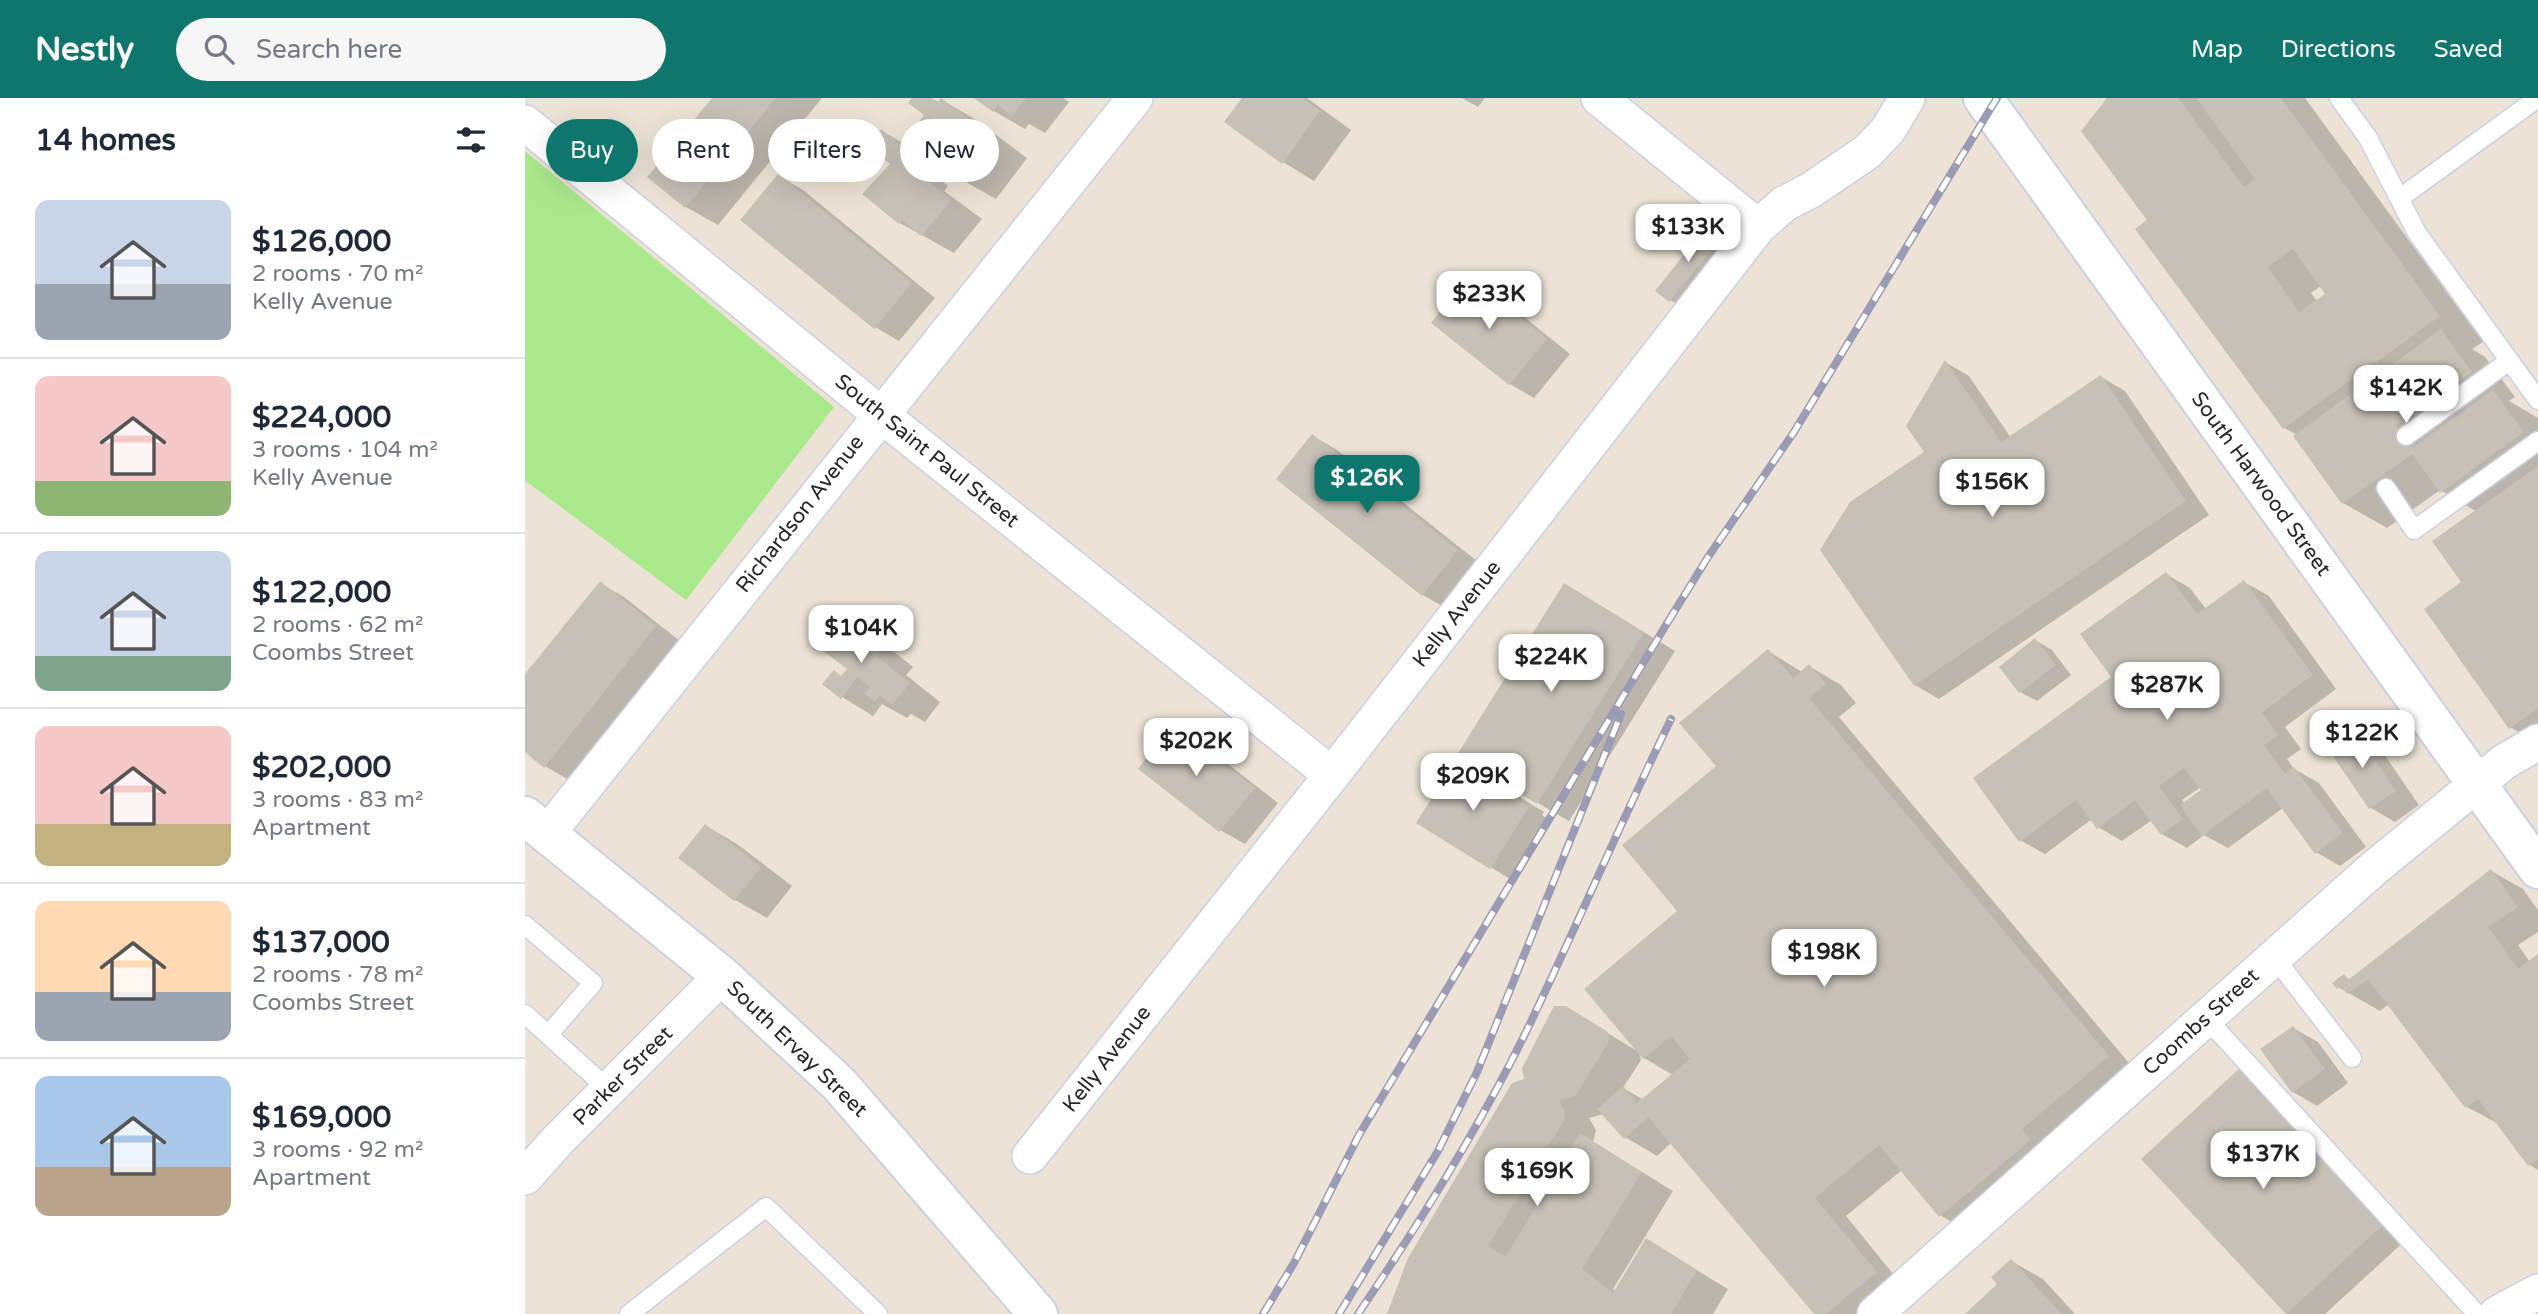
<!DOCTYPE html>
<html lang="en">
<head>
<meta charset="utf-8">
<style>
  :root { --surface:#fff; --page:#f6f6f7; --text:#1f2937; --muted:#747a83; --line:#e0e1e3; --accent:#0f766e }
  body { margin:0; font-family:"Varela Round",sans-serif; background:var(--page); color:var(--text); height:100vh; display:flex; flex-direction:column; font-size:26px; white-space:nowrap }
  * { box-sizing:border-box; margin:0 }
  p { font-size:23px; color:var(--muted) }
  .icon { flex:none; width:38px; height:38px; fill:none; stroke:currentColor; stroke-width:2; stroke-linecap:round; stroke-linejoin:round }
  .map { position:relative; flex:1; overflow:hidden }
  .panel { display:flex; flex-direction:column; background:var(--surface); width:525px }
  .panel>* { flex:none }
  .top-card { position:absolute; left:21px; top:21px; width:665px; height:63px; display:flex; gap:14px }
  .price { position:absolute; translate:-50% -60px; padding:0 16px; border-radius:14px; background:#fff; color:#222; font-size:23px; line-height:46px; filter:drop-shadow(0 2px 4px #0008) }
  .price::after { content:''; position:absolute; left:50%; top:42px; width:21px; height:16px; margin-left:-10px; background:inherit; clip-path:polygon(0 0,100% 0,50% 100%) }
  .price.on { background:var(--accent); color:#fff }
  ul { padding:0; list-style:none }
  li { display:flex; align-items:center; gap:21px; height:175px; padding:0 35px }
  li+li { border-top:2px solid var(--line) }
  li span { display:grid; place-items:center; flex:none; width:196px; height:140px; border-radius:14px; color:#555 }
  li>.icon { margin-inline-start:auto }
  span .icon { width:84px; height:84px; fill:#fffc; stroke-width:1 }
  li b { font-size:30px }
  h2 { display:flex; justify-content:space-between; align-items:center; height:84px; padding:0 35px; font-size:30px }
  .tag { padding:0 24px; border-radius:32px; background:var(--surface); box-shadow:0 7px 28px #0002; font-size:24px; line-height:63px }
  .tag.on { background:var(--accent); color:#fff }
  header { display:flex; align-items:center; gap:42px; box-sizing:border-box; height:98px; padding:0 35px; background:var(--accent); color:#fff }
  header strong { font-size:33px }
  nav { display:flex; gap:38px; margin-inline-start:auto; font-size:24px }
  .search { width:490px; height:63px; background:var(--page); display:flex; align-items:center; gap:18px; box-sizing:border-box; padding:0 24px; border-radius:38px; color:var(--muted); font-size:26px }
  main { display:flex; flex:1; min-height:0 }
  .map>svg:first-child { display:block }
  .green { fill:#a9e98c }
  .shadow { fill:#0003; fill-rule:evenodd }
  .building { fill:#c6c0b6; fill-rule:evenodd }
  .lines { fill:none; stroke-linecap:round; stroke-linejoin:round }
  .service-casing { stroke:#cbcfe2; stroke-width:21 }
  .minor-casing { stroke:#cbcfe2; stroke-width:38 }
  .tertiary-casing { stroke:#cbcfe2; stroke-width:42 }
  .secondary-casing { stroke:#cbcfe2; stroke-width:42 }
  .service { stroke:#fff; stroke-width:18 }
  .minor { stroke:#fff; stroke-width:35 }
  .tertiary { stroke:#fff; stroke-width:38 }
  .secondary { stroke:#fff; stroke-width:38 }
  .rail-casing { stroke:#999cb4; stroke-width:8 }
  .rail { stroke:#fff; stroke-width:5; stroke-dasharray:16; stroke-linecap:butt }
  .labels { text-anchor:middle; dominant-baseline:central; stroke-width:5; stroke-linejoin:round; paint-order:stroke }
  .street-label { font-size:21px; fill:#272727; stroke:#fff }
</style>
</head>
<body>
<header>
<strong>Nestly</strong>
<div class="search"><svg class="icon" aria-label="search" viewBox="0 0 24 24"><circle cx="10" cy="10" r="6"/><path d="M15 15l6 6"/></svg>Search here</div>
<nav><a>Map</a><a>Directions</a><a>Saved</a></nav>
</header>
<main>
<section class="panel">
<h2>14 homes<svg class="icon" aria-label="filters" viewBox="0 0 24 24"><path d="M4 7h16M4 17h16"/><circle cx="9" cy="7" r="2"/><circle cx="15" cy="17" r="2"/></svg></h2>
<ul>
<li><span style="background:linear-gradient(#c9d6e8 60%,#9aa5b1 0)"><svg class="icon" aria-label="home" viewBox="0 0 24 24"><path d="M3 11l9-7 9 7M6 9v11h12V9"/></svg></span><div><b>$126,000</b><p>2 rooms · 70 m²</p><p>Kelly Avenue</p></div></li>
<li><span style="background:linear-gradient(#f6c9c9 75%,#8fb573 0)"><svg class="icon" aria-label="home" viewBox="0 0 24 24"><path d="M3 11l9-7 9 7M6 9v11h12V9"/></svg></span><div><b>$224,000</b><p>3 rooms · 104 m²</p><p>Kelly Avenue</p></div></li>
<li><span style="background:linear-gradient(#c9d6e8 75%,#7fa58c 0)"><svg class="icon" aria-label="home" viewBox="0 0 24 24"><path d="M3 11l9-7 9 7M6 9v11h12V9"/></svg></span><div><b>$122,000</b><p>2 rooms · 62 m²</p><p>Coombs Street</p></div></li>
<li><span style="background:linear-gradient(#f6c9c9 70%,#c2b280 0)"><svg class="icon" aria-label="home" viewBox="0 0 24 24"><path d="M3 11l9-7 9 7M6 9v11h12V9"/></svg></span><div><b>$202,000</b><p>3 rooms · 83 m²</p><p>Apartment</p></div></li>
<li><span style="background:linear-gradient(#ffd9b3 65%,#9aa5b1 0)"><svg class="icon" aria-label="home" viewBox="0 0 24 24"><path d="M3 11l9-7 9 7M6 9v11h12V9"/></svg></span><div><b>$137,000</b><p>2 rooms · 78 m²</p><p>Coombs Street</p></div></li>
<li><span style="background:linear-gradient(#a9c7e8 65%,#b9a48a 0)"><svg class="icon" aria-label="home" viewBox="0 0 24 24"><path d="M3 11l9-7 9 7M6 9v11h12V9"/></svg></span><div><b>$169,000</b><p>3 rooms · 92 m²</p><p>Apartment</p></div></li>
</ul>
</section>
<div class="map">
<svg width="2013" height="1216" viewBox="0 0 2013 1216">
  <rect width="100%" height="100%" fill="#ece3d6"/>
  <path class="green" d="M0,53l309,256 -148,193 -159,-118 -2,1z"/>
  <path class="shadow" d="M189,0h108l-104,127 -32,-18 -37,-30z
    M389,0h17l9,5 2,-3 31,18 54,40 -31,41 -32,-18 -56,-42 19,-24z
    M452,0h86l6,4 -24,31 -16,-9 -4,5 -31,-18z
    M719,0h63l44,32 -37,51 -31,-19z
    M937,0h23l-7,9z
    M1584,0h196l178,244 -11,7 13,8 30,40 -6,4 29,17v325l-28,-16 -46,-145 13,-70 -37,-22 -53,38 -44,-25 -46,-68 -13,-7 -135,-208zM1796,188l6,8 -10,7 -6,-8z
    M357,33l31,18 26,21 -4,4 13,12 -4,5 38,28 -28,34 -54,-30 -7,-59z
    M254,78l24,14 132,108 -36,43 -24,-14z
    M1190,135l14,9 -51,63 -21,-14z
    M944,180l24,14 77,62 -36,44 -24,-14 -76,-61z
    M1420,264l24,14 42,62 90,-61 24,14 84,124 -270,184 -24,-14 11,-232z
    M788,338l24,14 145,115 -35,44 -24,-14z
    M1641,476l24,14 16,21 38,-27 25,14 67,93 -51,38 16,22 -14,10 7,10 25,14 47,64 -26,19 -24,-14 -33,-44 -55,40 -24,-13 -17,13 -25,-14 -10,-14 -30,21 -24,-14 -6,-8 -47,35 -25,-14 94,-163zM1676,689l2,4 -18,13 -3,-4z
    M75,485l24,14 56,44 -111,139 -24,-14 -20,-16v-73z
    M1071,505l79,48 -106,170 -31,-18z
    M309,521l15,9 2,-3 32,18 30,24 -7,8 34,27 -15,20 -14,-8 -4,4 -25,-14 -9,12 -31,-19 -8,-25 9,5 6,-8z
    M1510,542l17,10 19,25 -34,26 -17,-9 -19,-25z
    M1243,553l34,21 7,-6 32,19 15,18 -17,14 300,358 -167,159 -32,-19 -38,-45 -56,46 61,75 -28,23h-63l-144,-172 -15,14 -32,-19 -21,-23 -15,4 7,12 -3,12 80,49 -60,98 3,2 62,-32 50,30 -15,25h-324l137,-234 72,-53 39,24 42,-139 40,-145zM1114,955l5,5 29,17 -29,25 -21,-12 18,-28z
    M647,628l25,14 81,63 -33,41 -25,-14 -80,-61z
    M1830,635l24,14 40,58 -24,17 -24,-14z
    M957,676l62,38 -2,3 10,7 -37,60 -97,-59z
    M181,728l31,18 55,42 -25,32 -32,-18 -54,-42z
    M1966,773l32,18 15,21v22l-20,13 12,17 8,-6v214l-8,-5 -31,-41 -32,-17 -78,-103 -9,7 -42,-24 6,-11 7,4z
    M1768,930l25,14 30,41 -31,23 -24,-14z
    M1716,971l167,169 -83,76h-38l-143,-155z
    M1486,1163l32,18 32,35h-108l32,-30z"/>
  <path class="building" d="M187,0h64l-91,110 -38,-31z
    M387,0h19l6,5 4,-5 55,41 -33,43 -57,-43 18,-24 -16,-12z
    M449,0h52l-14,18 -14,-11 -5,7z
    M717,0h61l17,13 -38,53 -58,-42z
    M1582,0h71l66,89 11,-8 -59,-81h85l159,218 -157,113 -148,-200 12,-9 -66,-89zM1768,151l32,45 -26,18 -31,-45z
    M356,31l27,22 -3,4 13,12 -4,4 38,29 -31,36 -19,-16 -3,4 -37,-30 28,-30 -23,-19z
    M253,76l134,109 -38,46 -134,-109z
    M1182,128l15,11 -53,65 -14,-11z
    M943,178l79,63 -38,46 -78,-62z
    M1916,231l31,43 -76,54 16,22 81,-58 31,42 -84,61 -28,-39 -70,50 -49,-68z
    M1420,262l56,82 100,-67 85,126 -272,185 -94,-136 30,-48 74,-50 -18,-26z
    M787,336l146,116 -36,46 -146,-117z
    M2013,368v242l-29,21 -85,-120 37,-27 -29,-41z
    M1641,474l31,42 47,-34 69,95 -51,37 16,23 -14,10 21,29 9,-7 49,66 -28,21 -48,-66 -65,48 -22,-31 21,-15 -17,-22 -25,18 24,33 -22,16 -26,-35 -38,29 -21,-29 -57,42 -46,-64 138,-101 -31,-43z
    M75,483l56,45 -112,142 -19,-16v-78z
    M1039,485l80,49 -107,172 -80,-49z
    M308,519l14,11 4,-5 32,24 -7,9 34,27 -18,22 -12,-10 -5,7 -11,-9 6,-6 -13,-10 -16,22 -19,-15 12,-14 7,6 6,-7 -26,-20 14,-18 -8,-6z
    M1510,540l21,27 -37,28 -20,-26z
    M1243,551l25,29 16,-14 17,20 -17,14 300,358 -87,73 9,11 -92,77 -60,-72 -64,53 62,74 -51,42h-12l-166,-197 -24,22 -27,-30 26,-23 14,17 53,-44 -19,-23 -28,23 -59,-70 93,-78 -55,-66 94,-79 -37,-43z
    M647,626l83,64 -36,44 -81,-63z
    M1830,633l41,60 -27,18 -41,-60z
    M932,659l64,40 -3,3 11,7 -39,62 -74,-46z
    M180,726l56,43 -27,34 -56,-43z
    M1966,771l27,38 -30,20 30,42 20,-15v205l-10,7 -50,-67 -13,9 -97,-129 -21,15 -6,-8 -4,3 -5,-6 12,-9 4,6z
    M1029,908h12l42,26 1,9 -33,54 -17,5 6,11 -1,9 -76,126 18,10 74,-123 62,39 -60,97 31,24 33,-55 51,32 -26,44h-284l21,-56 104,-175 12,-4 -2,-11z
    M1768,928l32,43 -33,24 -32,-44z
    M1716,969l144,156 -99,91 -145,-155z
    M1486,1161l51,55h-97l32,-30 -6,-7z"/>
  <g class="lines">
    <defs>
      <path id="service" d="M1814,0l29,40 49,95 121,167
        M1875,100l138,-100
        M1881,338l103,-75
        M1861,390l28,42 124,-89
        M0,827l68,58 -45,52
        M1749,859l78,101
        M0,916l83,75
        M1674,925l18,7 260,284
        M104,1216l137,-107 112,107"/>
      <path id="minor" d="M1074,0l159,129
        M0,25l355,291 452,361
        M22,736l588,-736
        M505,1058l302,-381 426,-548 26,-23 27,-14 56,-38 21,-22 19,-32
        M0,1079l33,-37 164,-164
        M1350,1216l498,-445 131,-107 34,-20
        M1972,1216l41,-22"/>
      <path id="tertiary" d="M1458,0l555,771"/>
      <path id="secondary" d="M0,718l197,160 117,108 199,230"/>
    </defs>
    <use href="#service" class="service-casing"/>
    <use href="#minor" class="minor-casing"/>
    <use href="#tertiary" class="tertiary-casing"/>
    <use href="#secondary" class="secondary-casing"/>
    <use href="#service" class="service"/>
    <use href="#minor" class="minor"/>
    <use href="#tertiary" class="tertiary"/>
    <use href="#secondary" class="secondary"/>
    <defs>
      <path id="rail" d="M738,1216l31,-51 65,-128 307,-510 42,-68 86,-125 203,-334
        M814,1216l99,-163 39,-79 144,-358
        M833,1216c61,-90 120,-184 168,-282 50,-104 95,-210 145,-313"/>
    </defs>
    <use href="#rail" class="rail-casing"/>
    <use href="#rail" class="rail"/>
  </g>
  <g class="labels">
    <g class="street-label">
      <text transform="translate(402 353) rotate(39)">South Saint Paul Street</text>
      <text transform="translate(1736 386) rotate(54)">South Harwood Street</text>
      <text transform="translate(275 416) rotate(-52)">Richardson Avenue</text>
      <text transform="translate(932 516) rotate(-52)">Kelly Avenue</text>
      <text transform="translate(1676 924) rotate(-42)">Coombs Street</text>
      <text transform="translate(272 951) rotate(44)">South Ervay Street</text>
      <text transform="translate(582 961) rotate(-52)">Kelly Avenue</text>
      <text transform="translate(98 978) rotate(-45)">Parker Street</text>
    </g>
  </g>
</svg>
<b class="price" style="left:1163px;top:166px">$133K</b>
<b class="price" style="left:964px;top:233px">$233K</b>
<b class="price" style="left:1881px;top:327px">$142K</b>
<b class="price on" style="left:842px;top:417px">$126K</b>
<b class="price" style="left:1467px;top:421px">$156K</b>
<b class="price" style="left:336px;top:567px">$104K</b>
<b class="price" style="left:1026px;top:596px">$224K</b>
<b class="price" style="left:1642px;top:624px">$287K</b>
<b class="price" style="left:1837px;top:672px">$122K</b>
<b class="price" style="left:671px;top:680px">$202K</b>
<b class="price" style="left:948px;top:715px">$209K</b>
<b class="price" style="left:1299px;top:891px">$198K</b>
<b class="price" style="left:1738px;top:1093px">$137K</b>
<b class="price" style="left:1012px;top:1110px">$169K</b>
<div class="top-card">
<a class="tag on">Buy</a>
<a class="tag">Rent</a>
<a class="tag">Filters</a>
<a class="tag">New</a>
</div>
</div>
</main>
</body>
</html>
